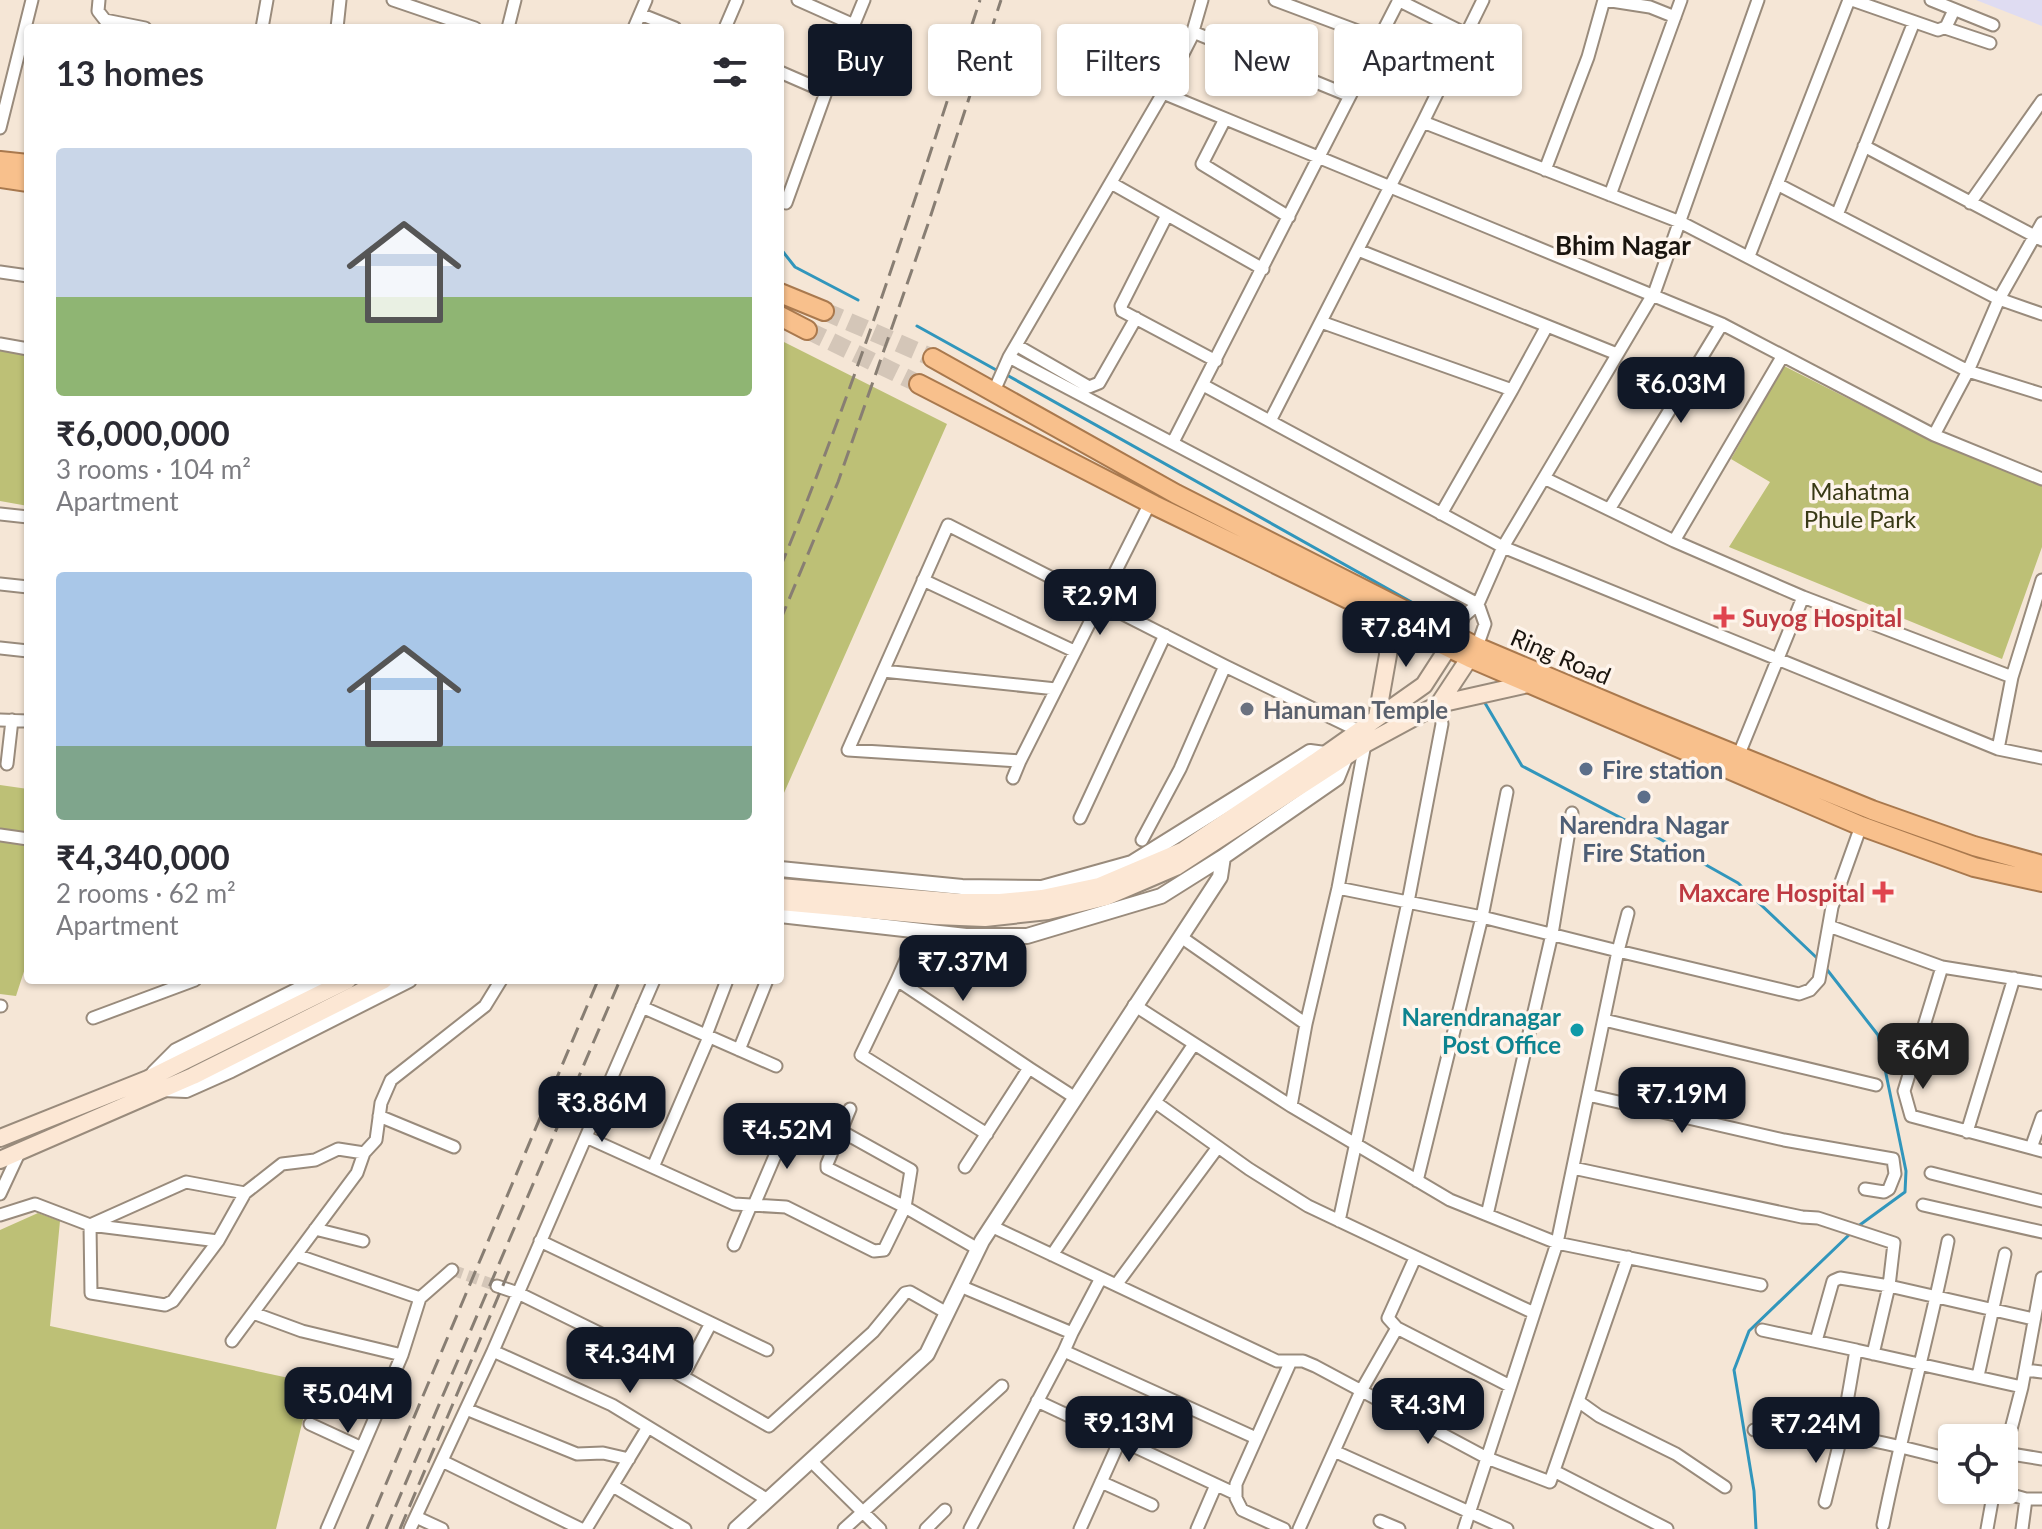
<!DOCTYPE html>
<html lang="en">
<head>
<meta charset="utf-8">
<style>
  :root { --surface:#fff; --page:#f2f2f3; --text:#2b2b33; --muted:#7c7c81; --accent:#111827 }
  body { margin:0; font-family:Lato,sans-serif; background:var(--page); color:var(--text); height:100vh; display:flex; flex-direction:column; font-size:30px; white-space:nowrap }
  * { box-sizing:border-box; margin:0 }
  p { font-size:26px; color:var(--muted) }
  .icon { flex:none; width:44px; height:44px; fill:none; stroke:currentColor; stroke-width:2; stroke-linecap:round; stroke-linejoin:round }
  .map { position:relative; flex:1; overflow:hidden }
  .panel { position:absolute; left:24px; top:24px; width:760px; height:960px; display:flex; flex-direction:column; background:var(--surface); border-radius:8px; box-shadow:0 2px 6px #0004 }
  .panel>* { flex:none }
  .banner { position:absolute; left:808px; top:24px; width:760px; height:72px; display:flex; gap:16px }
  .buttons { position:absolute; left:1938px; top:1424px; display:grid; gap:16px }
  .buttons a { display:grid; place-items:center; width:80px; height:80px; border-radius:8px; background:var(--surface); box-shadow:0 2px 6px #0004; font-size:40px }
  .price { position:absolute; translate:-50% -68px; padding:0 18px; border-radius:16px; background:var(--accent); color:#fff; font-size:26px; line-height:52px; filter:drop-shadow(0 2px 4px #0008) }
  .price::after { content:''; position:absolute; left:50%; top:48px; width:24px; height:18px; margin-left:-12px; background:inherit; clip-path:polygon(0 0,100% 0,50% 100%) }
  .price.on { background:#222; color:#fff }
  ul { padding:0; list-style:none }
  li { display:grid; align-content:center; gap:16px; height:424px; padding:0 32px }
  li span { display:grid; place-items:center; height:248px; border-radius:8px; color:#555 }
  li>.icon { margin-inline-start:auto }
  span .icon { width:144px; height:144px; fill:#fffc; stroke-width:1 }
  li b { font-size:34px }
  h2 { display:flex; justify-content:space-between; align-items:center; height:96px; padding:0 32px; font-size:34px }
  .pill { padding:0 28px; border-radius:8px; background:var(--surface); box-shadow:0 2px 6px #0004; font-size:28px; line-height:72px }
  .pill.on { background:var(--accent); color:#fff }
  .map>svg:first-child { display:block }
  .industrial { fill:#dfdcf2 }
  .green { fill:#bdc076 }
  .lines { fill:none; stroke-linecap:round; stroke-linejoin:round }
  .stream { stroke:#3196bc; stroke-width:3 }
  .minor-tunnel { stroke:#d4c6b8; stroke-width:11; stroke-dasharray:11 5.5; stroke-linecap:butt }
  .trunk-tunnel { stroke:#d4c6b8; stroke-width:18; stroke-dasharray:18 9; stroke-linecap:butt }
  .minor-casing { stroke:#998b7c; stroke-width:15 }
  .tertiary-casing { stroke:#998b7c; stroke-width:18 }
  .secondary-casing { stroke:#998b7c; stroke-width:20 }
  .trunk-casing { stroke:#a9794e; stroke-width:22 }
  .minor { stroke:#fff; stroke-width:11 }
  .tertiary { stroke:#fff; stroke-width:14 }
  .secondary { stroke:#fce7d4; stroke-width:16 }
  .trunk { stroke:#f8c08c; stroke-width:18 }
  .rail { stroke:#887e73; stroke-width:3; stroke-dasharray:16 8; stroke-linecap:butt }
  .health-dot { fill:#e0444e; stroke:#fef4eb; stroke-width:3 }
  .worship-dot { fill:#6b7280; stroke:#fef4eb; stroke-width:3 }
  .service-dot { fill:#5c6f8a; stroke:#fef4eb; stroke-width:3 }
  .culture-dot { fill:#0f9aa8; stroke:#fef4eb; stroke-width:3 }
  .labels { text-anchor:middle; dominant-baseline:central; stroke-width:7; stroke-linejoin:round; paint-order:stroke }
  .park-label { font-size:24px; fill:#383915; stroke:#fef4eb }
  .health-label { font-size:24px; font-weight:bold; fill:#be3a42; stroke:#fef4eb; text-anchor:start }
  .street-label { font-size:24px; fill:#19140e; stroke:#fef4eb }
  .worship-label { font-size:24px; font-weight:bold; fill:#5b616d; stroke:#fef4eb; text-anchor:start }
  .service-label { font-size:24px; font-weight:bold; fill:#4e5e75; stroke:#fef4eb; text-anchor:start }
  .culture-label { font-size:24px; font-weight:bold; fill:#0d838f; stroke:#fef4eb; text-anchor:end }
  .neighbourhood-label { font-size:26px; font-weight:bold; fill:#19140e; stroke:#fef4eb }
</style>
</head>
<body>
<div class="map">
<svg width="2042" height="1529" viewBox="0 0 2042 1529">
  <rect width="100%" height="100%" fill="#f5e6d6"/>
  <path class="industrial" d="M1976,0h66v26z"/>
  <path class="green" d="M780,340l167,84 -167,378z
    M0,350l28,5v151l-28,-5z
    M1784,366l144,73 114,43v65l-40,112 -273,-112 41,-65 -39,-23z
    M0,785l28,4v170l-12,37 -16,-2z
    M38,1213l22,8 -10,105 262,57 -36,146h-276v-299z"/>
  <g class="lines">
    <path class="stream" d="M780,248l15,19 63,33
      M917,326l81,45
      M1005,374l426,239
      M1485,703l37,63 122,64 94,53 80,76
      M1825,967l53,68 28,136 -1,21 -48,35
      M1756,1529l-2,-38 -20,-121 15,-39 103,-99"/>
    <path class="minor-tunnel" d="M452,1270l45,16"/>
    <path class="trunk-tunnel" d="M824,311l109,47
      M807,330l112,54"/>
    <defs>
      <path id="minor" d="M99,0l-1,11 7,9 40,8
        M393,0l82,28
        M798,0l56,25
        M1275,0l104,39
        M1398,0l68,34
        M1605,0l45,7 25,10
        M1852,0l86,30 8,-3 8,-17
        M1931,0l62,25
        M640,14l35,14
        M262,28l5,-28
        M337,28l3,-28
        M508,28l7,-28
        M634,28l12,-28
        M725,28l12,-28
        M1945,28l45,15
        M1193,32l157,64
        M780,72l46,20
        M1163,93l559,231 212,111 108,44
        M1225,119l-23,45 87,53
        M1423,122l257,100 288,149 74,23
        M0,128l32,-128
        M1864,146l178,94
        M1545,170l43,-113 16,-57
        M1111,183l152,86
        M1777,184l222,115 43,15
        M1610,195l71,-195
        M786,203l40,-111 38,-92
        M1970,203l72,-102
        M1167,215l-46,91 1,5 94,50
        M1837,215l77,-193
        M1358,250l259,104
        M1749,256l100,-256
        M0,272l28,4
        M1321,322l191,68 -71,124
        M0,344l28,5
        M1016,345l73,42 10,-4 37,-65
        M1009,357l469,247 7,20 -8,23
        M1203,385l300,162 495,202 44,9
        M1512,390l35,-64
        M994,391l15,-34 154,-264 28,-55 11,-38
        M1270,421l153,-299 60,-122
        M1934,435l34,-64 31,-72 43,-76
        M1173,442l226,-442
        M1544,478l130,63 129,56 209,80
        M1610,508l112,-184
        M0,514l28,3
        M1674,541l108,-184
        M923,580l151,71
        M0,584l28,3
        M1456,636l8,-20 14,-12 25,-57 152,-256 103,-291
        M0,648l28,3
        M883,671l173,18
        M0,720l28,1
        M1998,749l14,-72 30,-97
        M1739,754l64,-157
        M1020,761l126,-250 2,-9
        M7,764l5,-44
        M1013,778l7,-17 -172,-11 100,-225 277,141 132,64
        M1080,818l85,-183
        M0,835l28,4
        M1142,840l38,-71 45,-103
        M1338,888l144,29 136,34 -61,292 -107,-43 -159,-94 15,-82 32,-136 27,-144
        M1628,913l-10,38 181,43 11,-4 9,-10 13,-73 29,-81
        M1829,926l113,41 100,16
        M919,930l-22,50 132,88
        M1181,937l125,87
        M1942,967l-38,124 7,25 120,32
        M654,980l-161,371 119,54 156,95
        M897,980l-36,75 126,79
        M1134,1005l157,101
        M0,1006h1
        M642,1007l134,59
        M93,1018l102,-38
        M1604,1020l272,65
        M706,1035l21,-55
        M739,1050l28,-70
        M1588,1095l196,45 109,19 2,15 -6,15 -5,3 -19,-3
        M1155,1102l94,67 59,37 226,107
        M379,1116l75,31
        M2042,1117l-11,31 11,3
        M841,1131l70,39 -6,37 -78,-39v-4l23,-55
        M1967,1132l47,-154
        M586,1137l148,67 52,3 88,44 10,-1 21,-43 73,42
        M653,1167l56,-130
        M965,1167l64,-99 45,29
        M1573,1168l229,49 16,1 76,25 -5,43 -49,-8 -7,3 -17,60
        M1931,1173l111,28
        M1417,1181l65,-264 25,-125
        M186,1182l59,11 -27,48 -45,60 -8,4 -74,-12 -1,-68z
        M245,1193l37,-29 33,-4 23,-11 26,4 12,-13 5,-37 10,-23 94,-74 16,-26
        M0,1194l20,-43
        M754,1205l35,-82
        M1923,1205l119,27
        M0,1215l35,-11 55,21 128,16
        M1487,1215l65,-281 20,-121
        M1339,1221l69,-319 34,-178 -3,-20
        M991,1226l286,135h26l12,5 172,92 70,-215 204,42
        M315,1229l48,12
        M540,1241l171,82 -28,53
        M734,1245l17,-40
        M1052,1255l142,-211
        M1116,1285l102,-138
        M497,1286l21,7 134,66 117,67 104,-94 32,-39 5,-1 37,21
        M960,1286l112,47 -8,18 192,87
        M420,1298l32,-28
        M253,1313l49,18 100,24 18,-57 -124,-43
        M711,1323l56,27
        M1397,1328l-9,-10 27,-60
        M1762,1330l94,20
        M1072,1333l29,-55
        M232,1341l125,-168 7,-20
        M1873,1354l16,-68 144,33
        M2025,1370l17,2
        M1978,1376l27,-122
        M1037,1401l199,93
        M1578,1401l21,15 77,38 49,33
        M466,1409l111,45 26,-1 26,6
        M310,1424l52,24
        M1754,1430c66,-4 135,13 198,30
        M1334,1451l173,78
        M2005,1453l37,6
        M2004,1456l18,-69 20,-109
        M442,1461l139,68
        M811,1461l69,68
        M1554,1471l113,58
        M1101,1482l51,23
        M613,1486l72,43
        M1994,1490l32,9h16
        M1825,1502l16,-65 15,-87 166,37
        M416,1517l26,12
        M1380,1521l19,8
        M1883,1525c19,-95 46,-189 65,-284
        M327,1529l75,-174
        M410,1529l83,-178
        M586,1529l62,-102
        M844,1529l158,-143
        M926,1529l19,-19
        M970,1529l94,-178
        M1080,1529l40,-89
        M1197,1529l19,-44
        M1284,1529l-42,-19 -6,-12v-14l55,-123
        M1299,1529l62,-138 36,-63 113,58
        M1464,1529l23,-71 63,24 78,-225
        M1987,1529l7,-39
        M2022,1529l4,-30"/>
      <path id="tertiary" d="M780,869l182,18 80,1 90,-25 178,-111 15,2
        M780,915l186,21h61l134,-40 62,-39 114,-79 8,-20
        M154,1073l22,-22 142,-71
        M163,1089l23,1 45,-20 178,-90
        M736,1529l191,-175 55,-113 238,-364 3,-20"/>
      <path id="secondary" d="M1439,704l37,-56
        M1377,717l11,-62 -1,-37
        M780,887l180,15h40l42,-4 57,-12 85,-36 131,-88 109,-77 31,-48
        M780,902l155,14 50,2 63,-7 58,-14 70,-30 189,-123 74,-40 89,-20
        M0,1138l148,-59 200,-99
        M0,1160l193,-84 191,-96"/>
      <path id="trunk" d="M0,161l28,3
        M0,178l28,4
        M780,293l44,18
        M780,316l27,14
        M933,358l243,136 301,153 161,68 234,95 102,36 68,19
        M919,384l235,121 316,153 391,168 113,41 68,15"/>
    </defs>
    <use href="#minor" class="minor-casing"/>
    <use href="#tertiary" class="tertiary-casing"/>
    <use href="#secondary" class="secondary-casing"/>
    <use href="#trunk" class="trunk-casing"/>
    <use href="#minor" class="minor"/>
    <use href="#tertiary" class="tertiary"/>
    <use href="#secondary" class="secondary"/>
    <use href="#trunk" class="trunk"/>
    <path class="rail" d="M780,568c77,-186 138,-377 200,-568
      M780,621l58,-139 90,-258 73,-224
      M367,1529l231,-549
      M386,1529l234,-549
      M400,1529l112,-265"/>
  </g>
  <g class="health-dot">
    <path d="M1720 605h8v8h8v8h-8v8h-8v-8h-8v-8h8z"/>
    <path d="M1879 880h8v8h8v8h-8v8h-8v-8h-8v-8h8z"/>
  </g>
  <circle class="worship-dot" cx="1247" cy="709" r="8"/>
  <g class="service-dot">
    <circle cx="1586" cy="769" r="8"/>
    <circle cx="1644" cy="797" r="8"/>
  </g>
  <circle class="culture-dot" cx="1577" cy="1030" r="8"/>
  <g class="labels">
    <g class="park-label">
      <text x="1860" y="490">Mahatma<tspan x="1860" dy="28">Phule Park</tspan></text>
    </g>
    <g class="health-label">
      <text x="1742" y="617">Suyog Hospital</text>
      <text x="1865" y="892" text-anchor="end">Maxcare Hospital</text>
    </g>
    <g class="street-label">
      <text transform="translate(1561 656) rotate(23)">Ring Road</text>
    </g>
    <g class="worship-label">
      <text x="1263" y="709">Hanuman Temple</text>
    </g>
    <g class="service-label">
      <text x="1602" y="769">Fire station</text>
      <text x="1644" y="824" text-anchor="middle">Narendra Nagar<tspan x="1644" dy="28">Fire Station</tspan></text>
    </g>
    <g class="culture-label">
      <text x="1561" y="1016">Narendranagar<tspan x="1561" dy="28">Post Office</tspan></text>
    </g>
    <g class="neighbourhood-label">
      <text x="1623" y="245">Bhim Nagar</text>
    </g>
  </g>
</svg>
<div class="buttons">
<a><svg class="icon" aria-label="locate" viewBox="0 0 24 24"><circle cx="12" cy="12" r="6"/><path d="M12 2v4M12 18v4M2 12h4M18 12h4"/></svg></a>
</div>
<b class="price" style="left:1681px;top:425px">₹6.03M</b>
<b class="price" style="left:1100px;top:637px">₹2.9M</b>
<b class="price" style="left:1406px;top:669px">₹7.84M</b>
<b class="price" style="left:963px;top:1003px">₹7.37M</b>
<b class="price on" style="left:1923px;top:1091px">₹6M</b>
<b class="price" style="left:1682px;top:1135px">₹7.19M</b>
<b class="price" style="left:602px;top:1144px">₹3.86M</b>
<b class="price" style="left:787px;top:1171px">₹4.52M</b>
<b class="price" style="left:630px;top:1395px">₹4.34M</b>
<b class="price" style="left:348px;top:1435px">₹5.04M</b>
<b class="price" style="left:1428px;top:1446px">₹4.3M</b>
<b class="price" style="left:1129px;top:1464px">₹9.13M</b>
<b class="price" style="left:1816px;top:1465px">₹7.24M</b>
<div class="banner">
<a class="pill on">Buy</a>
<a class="pill">Rent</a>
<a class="pill">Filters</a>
<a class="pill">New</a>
<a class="pill">Apartment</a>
</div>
<section class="panel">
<h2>13 homes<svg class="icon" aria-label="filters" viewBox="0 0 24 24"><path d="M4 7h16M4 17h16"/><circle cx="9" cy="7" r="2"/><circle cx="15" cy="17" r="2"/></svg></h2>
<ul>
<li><span style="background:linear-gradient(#c9d6e8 60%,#8fb573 0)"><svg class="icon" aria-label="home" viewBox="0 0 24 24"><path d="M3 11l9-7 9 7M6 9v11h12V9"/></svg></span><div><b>₹6,000,000</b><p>3 rooms · 104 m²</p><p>Apartment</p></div></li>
<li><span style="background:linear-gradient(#a9c7e8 70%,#7fa58c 0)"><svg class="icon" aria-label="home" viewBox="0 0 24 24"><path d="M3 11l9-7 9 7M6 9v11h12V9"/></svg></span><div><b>₹4,340,000</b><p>2 rooms · 62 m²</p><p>Apartment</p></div></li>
</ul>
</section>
</div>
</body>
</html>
